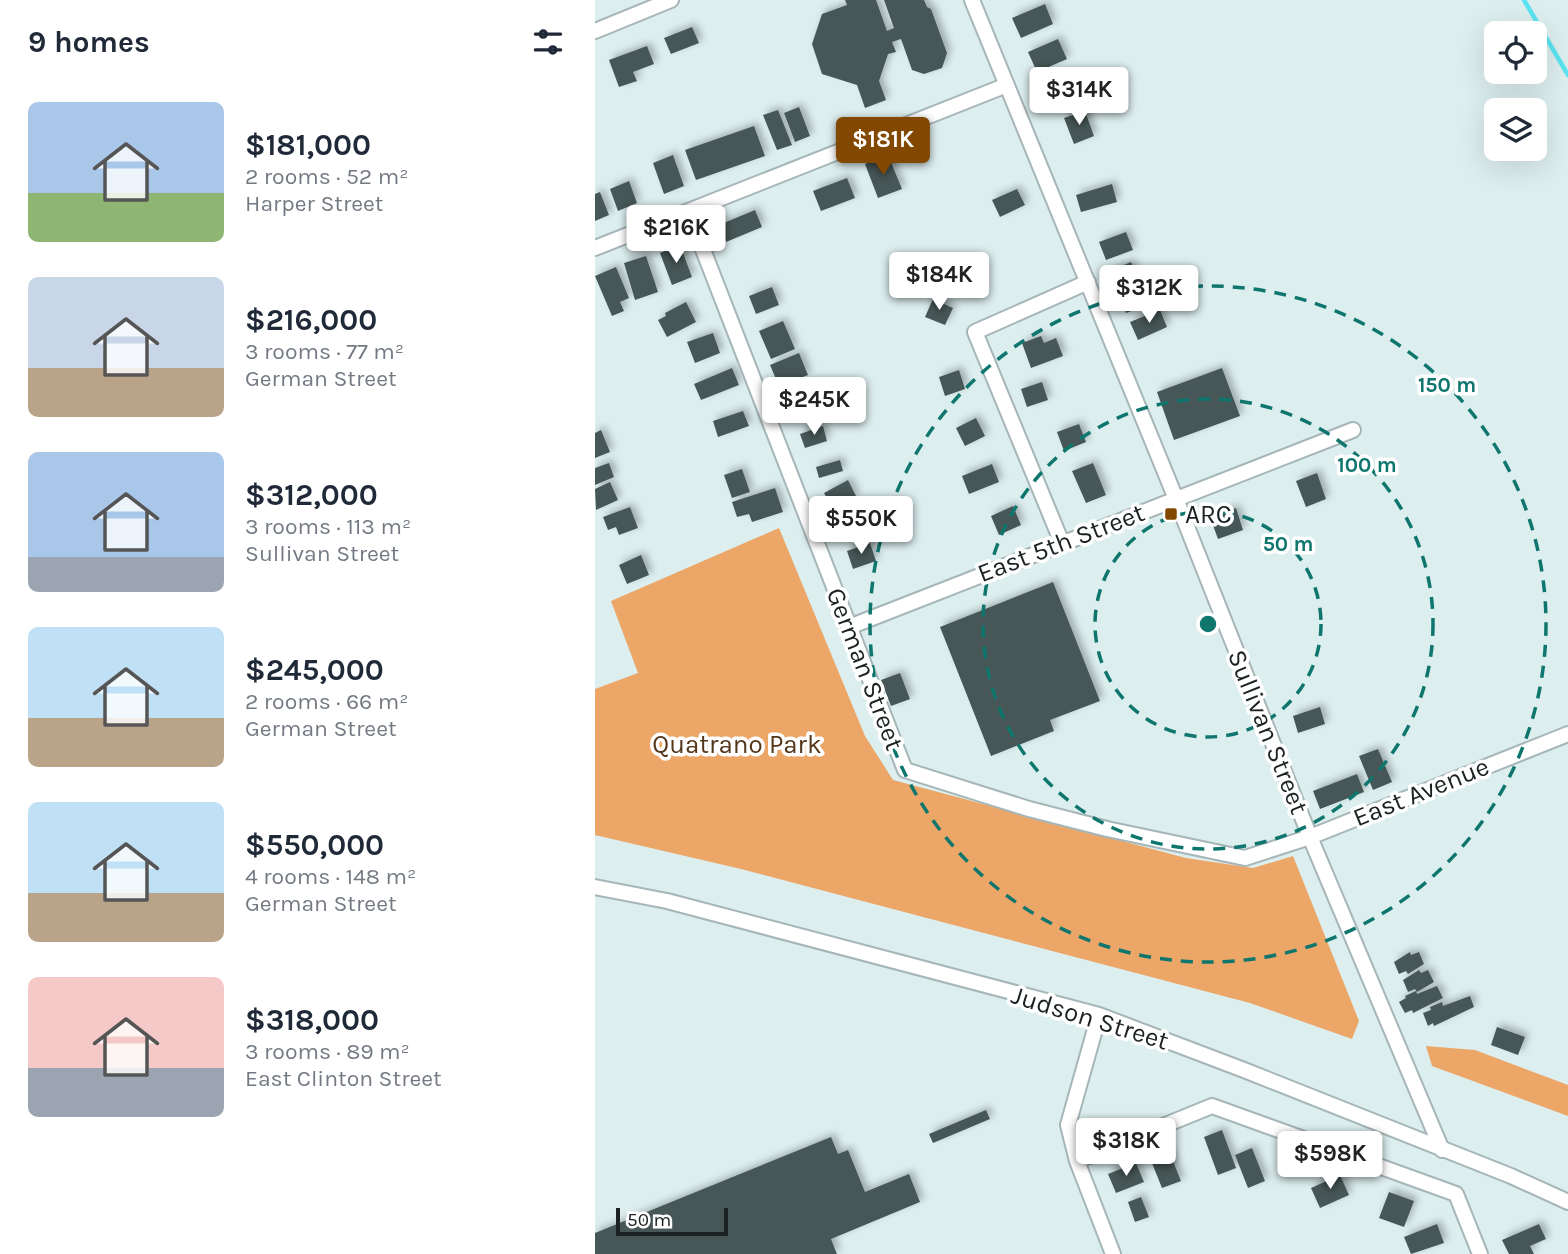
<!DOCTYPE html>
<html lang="en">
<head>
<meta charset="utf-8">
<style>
  :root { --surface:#fff; --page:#f6f6f7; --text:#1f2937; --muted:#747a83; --accent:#824800 }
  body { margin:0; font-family:Karla,sans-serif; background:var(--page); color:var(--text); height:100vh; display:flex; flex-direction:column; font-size:26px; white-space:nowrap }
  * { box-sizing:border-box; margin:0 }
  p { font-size:23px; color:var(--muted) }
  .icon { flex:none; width:38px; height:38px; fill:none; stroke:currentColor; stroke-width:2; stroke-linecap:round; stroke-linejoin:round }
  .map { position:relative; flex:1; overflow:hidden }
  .sheet { display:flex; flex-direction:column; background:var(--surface); width:595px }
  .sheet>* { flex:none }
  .controls { position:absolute; left:889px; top:21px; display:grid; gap:14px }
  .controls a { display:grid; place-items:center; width:63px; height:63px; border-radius:10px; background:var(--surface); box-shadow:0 7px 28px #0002; font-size:35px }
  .scale { position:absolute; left:21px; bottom:18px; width:112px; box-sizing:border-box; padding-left:7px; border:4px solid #1c2223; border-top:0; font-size:19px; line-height:24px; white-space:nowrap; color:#1c2223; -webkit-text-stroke:5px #fff; paint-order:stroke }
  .price { position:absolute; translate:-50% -60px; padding:0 16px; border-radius:7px; background:#fff; color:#222; font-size:23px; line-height:46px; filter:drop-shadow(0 2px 4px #0008) }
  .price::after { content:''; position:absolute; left:50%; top:42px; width:21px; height:16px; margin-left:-10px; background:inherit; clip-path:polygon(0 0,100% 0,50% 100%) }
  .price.on { background:var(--accent); color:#fff }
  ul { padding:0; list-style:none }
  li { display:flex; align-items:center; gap:21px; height:175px; padding:0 28px }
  li span { display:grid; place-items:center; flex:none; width:196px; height:140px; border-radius:10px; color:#555 }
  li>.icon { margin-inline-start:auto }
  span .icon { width:84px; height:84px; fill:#fffc; stroke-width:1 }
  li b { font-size:30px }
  h2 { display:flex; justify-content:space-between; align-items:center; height:84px; padding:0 28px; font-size:30px }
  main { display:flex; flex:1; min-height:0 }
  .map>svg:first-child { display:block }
  .green { fill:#eca668 }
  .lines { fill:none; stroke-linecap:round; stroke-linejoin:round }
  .stream { stroke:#5be4f1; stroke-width:4.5 }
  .building { fill:#475657; filter:url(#shadow) }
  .street-casing { stroke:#a6b6b8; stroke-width:18 }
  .street { stroke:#fff; stroke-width:14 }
  .ring { fill:none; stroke:#0f766e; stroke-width:3.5; stroke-dasharray:12 9 }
  .poi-dot { fill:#824800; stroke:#fff; stroke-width:2.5 }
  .labels { text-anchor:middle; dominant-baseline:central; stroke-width:7; stroke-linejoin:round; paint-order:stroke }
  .poi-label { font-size:26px; fill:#1c2223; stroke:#fff; text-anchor:start }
  .street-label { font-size:26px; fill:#1c2223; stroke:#fff }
  .park-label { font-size:26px; fill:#54361b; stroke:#fff }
  .centre { fill:#0f766e; stroke:#fff; stroke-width:3.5 }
  .ring-label { font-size:21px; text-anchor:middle; font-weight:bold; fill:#0f766e; stroke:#fff; stroke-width:7; stroke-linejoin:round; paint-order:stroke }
</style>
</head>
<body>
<main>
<section class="sheet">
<h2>9 homes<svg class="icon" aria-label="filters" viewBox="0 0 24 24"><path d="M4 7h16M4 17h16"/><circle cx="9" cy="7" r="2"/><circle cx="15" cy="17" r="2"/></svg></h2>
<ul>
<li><span style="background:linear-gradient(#a9c7e8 65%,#8fb573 0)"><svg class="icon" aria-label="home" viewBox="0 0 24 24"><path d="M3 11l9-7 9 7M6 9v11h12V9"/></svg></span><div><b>$181,000</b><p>2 rooms · 52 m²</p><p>Harper Street</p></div></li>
<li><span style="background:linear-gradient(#c9d6e8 65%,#b9a48a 0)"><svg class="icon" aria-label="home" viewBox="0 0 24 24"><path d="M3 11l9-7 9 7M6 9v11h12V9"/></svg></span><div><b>$216,000</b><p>3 rooms · 77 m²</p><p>German Street</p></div></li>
<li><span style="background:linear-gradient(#a9c7e8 75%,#9aa5b1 0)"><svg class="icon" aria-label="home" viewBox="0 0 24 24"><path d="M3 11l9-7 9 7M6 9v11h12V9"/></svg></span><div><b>$312,000</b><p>3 rooms · 113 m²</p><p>Sullivan Street</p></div></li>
<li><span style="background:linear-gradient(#bfe0f5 65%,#b9a48a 0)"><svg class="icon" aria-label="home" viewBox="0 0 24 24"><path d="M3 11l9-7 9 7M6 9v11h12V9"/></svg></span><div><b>$245,000</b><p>2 rooms · 66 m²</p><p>German Street</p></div></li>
<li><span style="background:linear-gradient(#bfe0f5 65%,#b9a48a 0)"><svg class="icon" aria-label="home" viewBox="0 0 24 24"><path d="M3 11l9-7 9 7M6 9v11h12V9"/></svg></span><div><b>$550,000</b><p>4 rooms · 148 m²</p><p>German Street</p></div></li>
<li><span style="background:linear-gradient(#f6c9c9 65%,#9aa5b1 0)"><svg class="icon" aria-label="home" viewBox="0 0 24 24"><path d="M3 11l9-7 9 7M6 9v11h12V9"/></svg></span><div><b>$318,000</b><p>3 rooms · 89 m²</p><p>East Clinton Street</p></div></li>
</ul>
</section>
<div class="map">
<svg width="973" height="1254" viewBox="0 0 973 1254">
  <defs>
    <filter id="shadow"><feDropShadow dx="4" dy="-4" stdDeviation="3.5" flood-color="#0004"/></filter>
  </defs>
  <rect width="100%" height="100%" fill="#ddeeef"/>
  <path class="green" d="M184,528l86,208 28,44 293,78 67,10 40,-12 66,165 -7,18 -102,-36 -509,-134 -146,-34v-146l43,-16 -27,-72z
    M831,1046l49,4 93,35v31l-136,-50z"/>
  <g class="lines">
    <path class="stream" d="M929,0l44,75"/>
  </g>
  <path class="building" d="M250,0h31l11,31 7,-3 -10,-28h40l3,7 4,2 16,44 -5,15 -18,6 -12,-4 -11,-31 -9,3 4,10 -8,2 -9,27 7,19 -21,8 -8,-23 -35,-11 -10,-30 10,-30 25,-9z
    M450,4l8,20 -32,14 -9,-20z
    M97,27l7,16 -28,11 -7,-16z
    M463,39l9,20 -30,13 -9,-20z
    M52,46l7,18 -21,8 4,9 -18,6 -10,-27z
    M204,107l11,29 -15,6 -11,-29z
    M183,110l14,35 -15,5 -14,-35z
    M490,111l9,25 -20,8 -10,-26z
    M159,126l11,30 -69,24 -11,-30z
    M78,155l11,31 -20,8 -11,-31z
    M293,155l14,34 -24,9 -13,-34z
    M252,178l8,20 -34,13 -8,-20z
    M34,181l8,22 -19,8 -8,-22z
    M517,184l5,18 -36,10 -5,-17z
    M422,189l8,16 -25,12 -8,-17z
    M5,192l9,23 -14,6v-27z
    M160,210l7,17 -36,15 -7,-17z
    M531,232l7,18 -27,10 -7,-18z
    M85,245l12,32 -20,8 -12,-32z
    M51,256l12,36 -23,8 -11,-37z
    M536,262l7,16 -21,9 -8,-16z
    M21,267l13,31 -9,4 4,9 -12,5 -17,-40z
    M177,287l7,18 -23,9 -7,-18z
    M551,287l6,16 -26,10 -6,-17z
    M338,299l20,9 -8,17 -20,-8z
    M91,302l10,20 -29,15 -9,-17 8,-4 -1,-3z
    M565,310l7,17 -29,13 -8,-18z
    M188,321l12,28 -24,10 -12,-28z
    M118,333l7,20 -25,10 -8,-21z
    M446,336l3,7 12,-5 7,18 -32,12 -9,-25z
    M204,353l9,22 -29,11 -9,-21z
    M137,368l7,17 -38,15 -7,-16z
    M627,368l18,48 -66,24 -17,-48z
    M364,370l6,19 -20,7 -6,-19z
    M447,382l6,18 -21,7 -6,-18z
    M228,387l4,10 -7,3 3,9 -28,11 -8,-19z
    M148,411l6,15 -31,11 -5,-16z
    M381,418l9,18 -20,10 -9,-18z
    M484,424l7,18 -22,9 -7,-19z
    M228,426l4,15 -22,7 -5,-14z
    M6,430l9,22 -15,6v-25z
    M245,460l3,11 -24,7 -3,-11z
    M14,463l5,14 -19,8v-17z
    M498,463l13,32 -20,8 -14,-32z
    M397,464l7,18 -30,12 -7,-18z
    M147,469l8,23 -18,6 -8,-23z
    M722,473l9,26 -20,8 -10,-26z
    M253,480l8,16 -24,12 -8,-15z
    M15,482l8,18 -22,10 -1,-21z
    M180,488l8,24 -31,10 -3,-8 -12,3 -5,-15z
    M418,506l8,19 -22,10 -8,-19z
    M35,507l8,21 -19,7 -3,-8 -8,3 -5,-13z
    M641,508l7,22 -25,9 -8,-22z
    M262,518l7,14 -19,9 -7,-13z
    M275,543l6,18 -23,8 -6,-18z
    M46,555l8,20 -22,9 -8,-19z
    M458,582l47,119 -50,19 4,11 -63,25 -51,-129z
    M305,673l10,26 -19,7 -10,-26z
    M725,707l5,17 -27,9 -5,-17z
    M783,749l14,33 -19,8 -14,-34z
    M762,774l7,18 -44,17 -7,-18z
    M815,952l1,3 8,-3 5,12 -16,10 -2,-3 -7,3 -5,-12z
    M824,970l2,3 7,-3 6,12 -17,10 -2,-3 -7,3 -5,-12z
    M842,986l6,12 -30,15 -1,-3 -7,3 -6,-11 7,-4 -1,-2 11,-5 1,3z
    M875,996l4,11 -40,19 -1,-3 -5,3 -5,-13 8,-3 -1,-3 12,-5 1,4z
    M902,1027l28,10 -7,18 -27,-10z
    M391,1110l4,9 -57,24 -4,-9z
    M627,1130l14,38 -18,7 -14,-38z
    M236,1137l7,17 10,-4 17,42 44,-18 11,28 -89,37 6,15h-242v-21z
    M657,1148l13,33 -17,7 -13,-33z
    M574,1151l12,30 -19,7 -12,-30z
    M541,1163l8,19 -28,11 -8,-19z
    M745,1175l9,20 -29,13 -9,-20z
    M794,1192l25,9 -10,26 -25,-9z
    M546,1197l8,20 -14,5 -7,-20z
    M842,1224l7,19 -33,11 -7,-17z
    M944,1224l7,15 -16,7 4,8h-25l-7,-14z"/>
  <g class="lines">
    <defs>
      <path id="street" d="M377,0l204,499 134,338 132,313
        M0,31l76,-31
        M93,211l217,559 124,39 78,20 138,29 65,-21 258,-103
        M0,248l412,-163
        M467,543l-87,-211 113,-50
        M254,627l504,-197
        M0,887l72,14 432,114 145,55 267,106 57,26
        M504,1015l-31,110 9,36 36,93
        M482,1161l135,-55 244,88 24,60"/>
    </defs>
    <use href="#street" class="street-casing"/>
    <use href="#street" class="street"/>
  </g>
  <g class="ring">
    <circle cx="613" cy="624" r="113"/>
    <circle cx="613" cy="624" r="225"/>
    <circle cx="613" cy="624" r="338"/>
  </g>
  <rect class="poi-dot" x="569" y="507" width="14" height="14" rx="3.5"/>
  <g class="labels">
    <g class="poi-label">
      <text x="590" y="514">ARC</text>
    </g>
    <g class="street-label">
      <text transform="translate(466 543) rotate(-21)">East 5th Street</text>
      <text transform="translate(270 669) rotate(69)">German Street</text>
      <text transform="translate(673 732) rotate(68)">Sullivan Street</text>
      <text transform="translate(826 792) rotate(-22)">East Avenue</text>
      <text transform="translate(495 1018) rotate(17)">Judson Street</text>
    </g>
    <g class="park-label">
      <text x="142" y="744">Quatrano Park</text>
    </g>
  </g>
  <circle cx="613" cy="624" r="10" class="centre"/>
  <g class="ring-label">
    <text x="852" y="392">150 m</text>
    <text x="772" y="472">100 m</text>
    <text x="693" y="551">50 m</text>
  </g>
</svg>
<div class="controls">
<a><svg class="icon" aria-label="locate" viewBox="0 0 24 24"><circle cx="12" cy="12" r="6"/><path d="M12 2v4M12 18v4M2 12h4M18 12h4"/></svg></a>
<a><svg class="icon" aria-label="layers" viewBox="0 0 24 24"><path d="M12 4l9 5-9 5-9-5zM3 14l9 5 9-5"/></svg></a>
</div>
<div class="scale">50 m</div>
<b class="price" style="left:484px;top:127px">$314K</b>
<b class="price on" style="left:288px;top:177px">$181K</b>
<b class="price" style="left:81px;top:265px">$216K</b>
<b class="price" style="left:344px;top:312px">$184K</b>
<b class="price" style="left:554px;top:325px">$312K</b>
<b class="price" style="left:219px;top:437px">$245K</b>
<b class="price" style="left:266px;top:556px">$550K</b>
<b class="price" style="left:531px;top:1178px">$318K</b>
<b class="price" style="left:735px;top:1191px">$598K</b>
</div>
</main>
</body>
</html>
